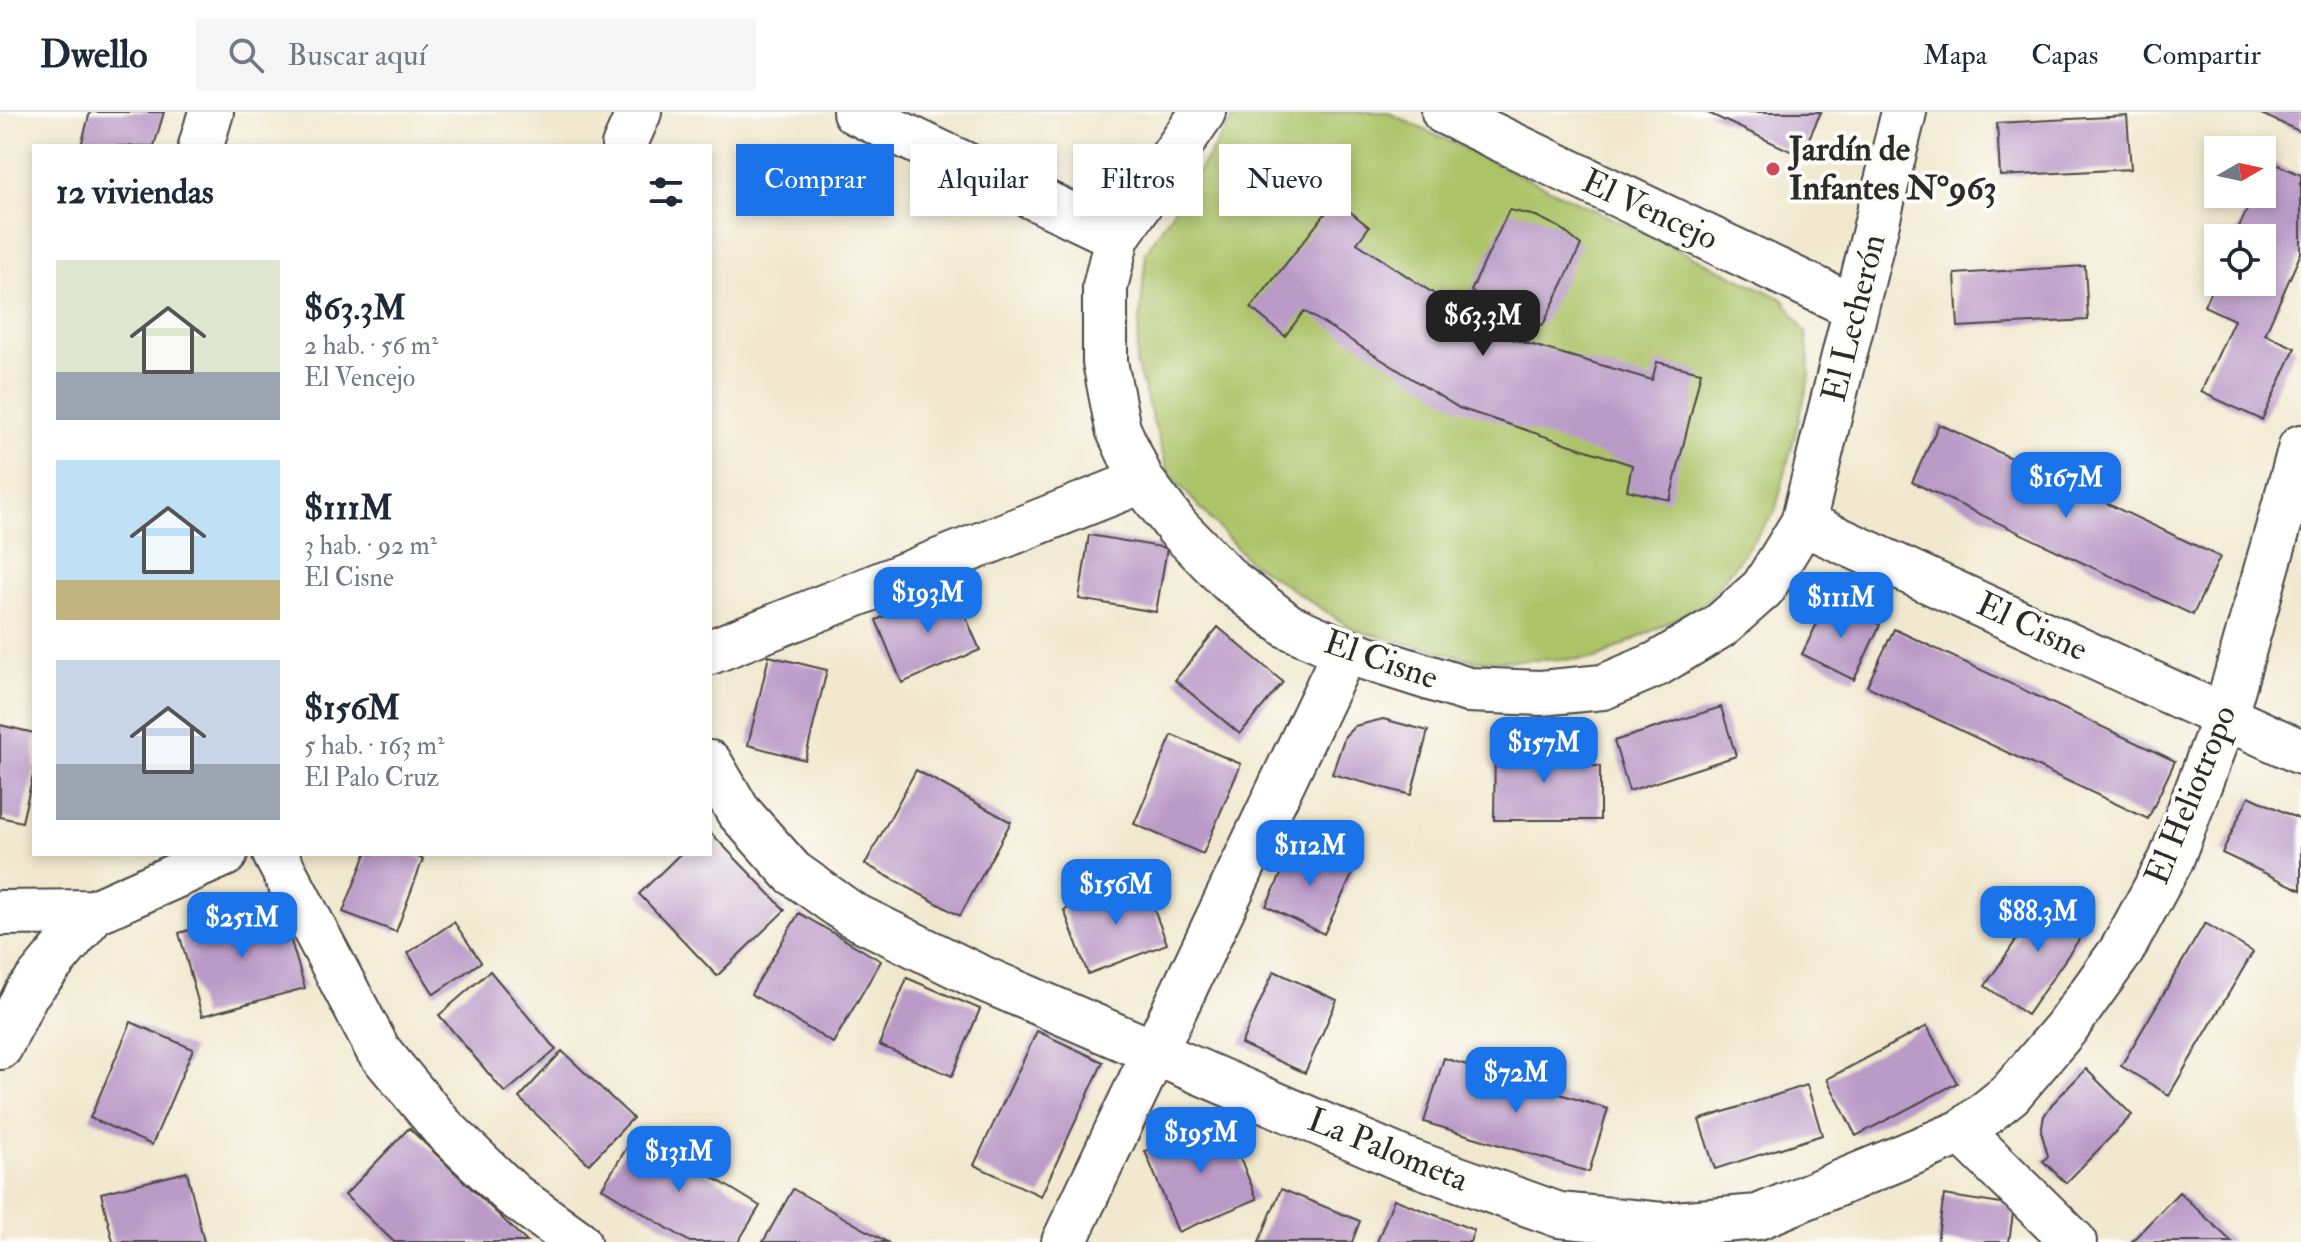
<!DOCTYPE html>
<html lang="es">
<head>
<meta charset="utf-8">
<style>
  :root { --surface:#fff; --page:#f6f6f7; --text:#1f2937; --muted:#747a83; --line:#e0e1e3; --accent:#1a73e8 }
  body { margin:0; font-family:"IM FELL Double Pica",serif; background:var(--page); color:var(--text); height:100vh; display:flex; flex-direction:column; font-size:30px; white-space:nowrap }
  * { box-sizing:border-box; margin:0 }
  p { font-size:26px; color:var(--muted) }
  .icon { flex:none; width:44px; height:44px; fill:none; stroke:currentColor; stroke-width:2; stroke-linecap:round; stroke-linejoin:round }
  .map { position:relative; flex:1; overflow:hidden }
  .side { position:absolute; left:32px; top:32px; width:680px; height:712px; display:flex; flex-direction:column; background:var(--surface); border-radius:0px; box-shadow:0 4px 12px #0003 }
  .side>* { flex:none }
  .hud { position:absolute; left:736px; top:32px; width:760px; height:72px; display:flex; gap:16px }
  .needle { width:52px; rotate:81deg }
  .fabs { position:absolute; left:2204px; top:24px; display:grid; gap:16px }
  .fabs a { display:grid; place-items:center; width:72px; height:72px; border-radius:0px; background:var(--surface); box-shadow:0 4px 12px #0003; font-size:40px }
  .price { position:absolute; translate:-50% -68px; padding:0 18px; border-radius:16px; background:var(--accent); color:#fff; font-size:26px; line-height:52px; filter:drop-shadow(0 2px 4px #0008) }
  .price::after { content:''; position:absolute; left:50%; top:48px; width:24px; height:18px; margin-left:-12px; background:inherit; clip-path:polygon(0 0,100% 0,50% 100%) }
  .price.on { background:#222; color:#fff }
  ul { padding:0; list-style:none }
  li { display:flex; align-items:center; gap:24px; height:200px; padding:0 24px }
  li span { display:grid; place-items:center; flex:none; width:224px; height:160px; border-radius:0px; color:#555 }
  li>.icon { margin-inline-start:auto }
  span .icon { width:96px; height:96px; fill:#fffc; stroke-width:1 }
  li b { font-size:34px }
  h2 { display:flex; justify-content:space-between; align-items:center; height:96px; padding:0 24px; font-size:34px }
  .pill { padding:0 28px; border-radius:0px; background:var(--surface); box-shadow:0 4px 12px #0003; font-size:28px; line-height:72px }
  .pill.on { background:var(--accent); color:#fff }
  header { display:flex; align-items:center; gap:48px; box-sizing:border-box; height:112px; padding:0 40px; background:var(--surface); border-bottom:2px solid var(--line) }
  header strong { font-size:38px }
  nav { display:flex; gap:44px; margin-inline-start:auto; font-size:28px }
  .search { width:560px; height:72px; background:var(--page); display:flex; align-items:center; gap:20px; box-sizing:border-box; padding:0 28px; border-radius:0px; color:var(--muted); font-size:30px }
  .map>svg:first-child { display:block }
  .green { fill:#acc368; stroke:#6c774a; stroke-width:2 }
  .building { fill:#ba9ac7 }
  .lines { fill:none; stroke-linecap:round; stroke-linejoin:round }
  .minor-casing { stroke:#494744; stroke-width:48 }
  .minor { stroke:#fff; stroke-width:44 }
  .poi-dot { fill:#d1495b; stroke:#fdfcf7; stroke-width:3 }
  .labels { text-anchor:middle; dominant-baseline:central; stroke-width:8; stroke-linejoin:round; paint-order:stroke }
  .poi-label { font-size:34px; font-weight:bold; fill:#2b2b2b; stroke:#fdfcf7; text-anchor:start }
  .street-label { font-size:34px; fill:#2b2b2b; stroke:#fdfcf7 }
</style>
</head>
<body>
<header>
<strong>Dwello</strong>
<div class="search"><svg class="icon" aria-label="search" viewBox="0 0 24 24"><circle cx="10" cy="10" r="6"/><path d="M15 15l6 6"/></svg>Buscar aquí</div>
<nav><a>Mapa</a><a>Capas</a><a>Compartir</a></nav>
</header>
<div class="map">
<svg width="2301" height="1130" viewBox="0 0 2301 1130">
  <rect width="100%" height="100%" fill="#fdfcf7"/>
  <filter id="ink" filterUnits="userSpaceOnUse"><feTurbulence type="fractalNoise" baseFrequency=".0125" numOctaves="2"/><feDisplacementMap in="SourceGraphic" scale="16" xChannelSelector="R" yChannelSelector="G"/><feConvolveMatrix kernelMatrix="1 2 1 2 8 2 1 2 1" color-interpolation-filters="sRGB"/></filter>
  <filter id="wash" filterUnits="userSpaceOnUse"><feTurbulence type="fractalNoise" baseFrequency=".006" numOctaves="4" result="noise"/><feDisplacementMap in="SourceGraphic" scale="32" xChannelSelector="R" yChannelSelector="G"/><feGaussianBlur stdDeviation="1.8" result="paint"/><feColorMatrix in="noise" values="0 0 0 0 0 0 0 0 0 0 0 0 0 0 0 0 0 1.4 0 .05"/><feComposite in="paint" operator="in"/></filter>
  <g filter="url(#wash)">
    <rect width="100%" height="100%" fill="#f1e8cf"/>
    <path class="green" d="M1237,0h150l396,187 23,34 4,43 -35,136 -70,92 -109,55 -119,2 -123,-31 -105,-69 -80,-87 -33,-111 10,-111z"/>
    <g id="blocks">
      <path class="building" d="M90,0h74l-10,34h-73z
        M1706,0h115l-20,44z
        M2257,0h44v20z
        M2127,4l4,53 -131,7 -3,-53z
        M2269,49l32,14v78l-36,81 30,14 -33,72 -61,-28 33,-72 -30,-14 14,-32v8h44v-44h-28l20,-44h8v-18z
        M1336,88l33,27 -12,16 138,91 157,46 5,-18 44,10 -31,128 -43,-10 5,-25 -173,-57 -155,-97 -19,25 -34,-28z
        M1509,98l27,6 23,11 22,18 -38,80 -40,-9 -32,-25z
        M2085,154l3,54 -130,7 -3,-53z
        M1939,312l281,133 -27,58 -281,-133z
        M1089,423l78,13 -11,64 -77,-13z
        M953,475l27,63 -78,33 -26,-63z
        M1829,487l51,26 -26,55 -52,-26z
        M1218,515l65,55 -43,52 -65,-54z
        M1894,517l281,132 -27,58 -281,-133z
        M769,544l58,14 -22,90 -57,-15z
        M1721,595l15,49 -107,35 -15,-50z
        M1383,607l45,12 -17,64 -79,-21 13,-38 10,-10z
        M0,613l34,8v38l-12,51 -22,-5z
        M1172,623l69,29 -38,90 -69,-30z
        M1495,634l80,1v19h25v54h-106z
        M916,658l95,52 -51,94 -95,-52z
        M2249,684l52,24v70l-79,-37z
        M710,720l75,78 -68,66 -78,-82 41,-40h30z
        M1296,731l58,28 -30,63 -58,-28z
        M366,742h44l13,5 -27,73 -53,-20z
        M1143,768l24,64 -79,30 -24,-64z
        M2048,781l43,29 -64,93 -42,-29z
        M280,792l25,84 -103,28 -23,-83z
        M799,801l82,48 -48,82 -82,-49z
        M454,810l27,40 -47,32 -26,-41z
        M2205,811l48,29 -84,143 -48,-29z
        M490,859l66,79 -51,43 -66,-78z
        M1274,859l63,29 -32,73 -64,-29z
        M907,866l73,31 -28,67 -73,-31z
        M131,910l62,27 -41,96 -62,-27z
        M1927,914l30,57 -101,53 -29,-57z
        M1037,919l66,31 -62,134 -67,-31z
        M562,939l71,67 -44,46 -70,-66z
        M1444,946l164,51 -19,63 -165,-50z
        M2086,957l46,46 -66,68 -23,-22 5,-5 -7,-25 3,-15 8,-12z
        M1807,973l15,50 -107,34 -16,-49z
        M1224,1007l33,80 -79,33 -33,-81z
        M409,1016l67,65 51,49h-133l-49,-47z
        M637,1019l123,75 -22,36h-48l-88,-54z
        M187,1060l17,70h-91l-12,-49z
        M793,1077l94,53h-124z
        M1281,1077l79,32 -8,21h-93z
        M2179,1080l53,50h-101z
        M1944,1083l70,11 -5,36h-72z
        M1394,1087l80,31 -4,12h-93z"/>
    </g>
  </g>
  <g filter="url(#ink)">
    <use href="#blocks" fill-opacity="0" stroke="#494744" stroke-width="2"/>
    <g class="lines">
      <defs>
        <path id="minor" d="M855,0l262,125
          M1203,0l-86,125 -12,50v75l13,67 24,52 35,46 52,53 59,46 57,25 123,39 73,3 62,-6 54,-23 63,-38 43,-38 40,-65 101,-411
          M1444,0l412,196
          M201,34l10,-34
          M624,34l15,-34
          M1803,411l498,229
          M710,540l432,-171
          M710,651l28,48 54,61 59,42 126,62 423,182 159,57 104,10 95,-8 204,-85 48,-38 56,-66 56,-78 49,-90 54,-144 76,-269
          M275,742l103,196 64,77 71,68 65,47
          M0,801l94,-1 131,-58
          M0,935l26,-53 68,-82
          M1962,1020l112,110
          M1064,1130l281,-591"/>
      </defs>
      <use href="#minor" class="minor-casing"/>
      <use href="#minor" class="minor"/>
    </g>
  </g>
  <circle class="poi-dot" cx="1773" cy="57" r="8"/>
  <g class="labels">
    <g class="poi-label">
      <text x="1789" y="37">Jardín de<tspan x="1789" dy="39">Infantes N°963</tspan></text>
    </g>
    <g class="street-label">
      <text transform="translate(1650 98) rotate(25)">El Vencejo</text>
      <text transform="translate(1854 206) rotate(-76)">El Lecherón</text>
      <text transform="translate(2032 515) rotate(25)">El Cisne</text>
      <text transform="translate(1381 548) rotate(19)">El Cisne</text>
      <text transform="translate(2191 683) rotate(-68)">El Heliotropo</text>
      <text transform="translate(1388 1038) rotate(22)">La Palometa</text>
    </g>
  </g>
</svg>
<div class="fabs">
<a><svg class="needle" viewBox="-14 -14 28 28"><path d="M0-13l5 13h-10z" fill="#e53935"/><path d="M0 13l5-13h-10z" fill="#747a83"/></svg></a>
<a><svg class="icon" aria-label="locate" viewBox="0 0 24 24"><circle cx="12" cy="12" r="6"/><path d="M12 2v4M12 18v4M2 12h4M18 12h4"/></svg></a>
</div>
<b class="price on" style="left:1483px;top:246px">$63.3M</b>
<b class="price" style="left:2066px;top:408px">$167M</b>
<b class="price" style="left:928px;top:523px">$193M</b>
<b class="price" style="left:1841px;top:528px">$111M</b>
<b class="price" style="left:1544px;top:673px">$157M</b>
<b class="price" style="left:1310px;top:776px">$112M</b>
<b class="price" style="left:1116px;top:815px">$156M</b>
<b class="price" style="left:2038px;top:842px">$88.3M</b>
<b class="price" style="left:242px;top:848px">$251M</b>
<b class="price" style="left:1516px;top:1003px">$72M</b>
<b class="price" style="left:1201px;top:1063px">$195M</b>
<b class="price" style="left:679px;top:1082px">$131M</b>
<div class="hud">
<a class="pill on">Comprar</a>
<a class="pill">Alquilar</a>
<a class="pill">Filtros</a>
<a class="pill">Nuevo</a>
</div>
<section class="side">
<h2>12 viviendas<svg class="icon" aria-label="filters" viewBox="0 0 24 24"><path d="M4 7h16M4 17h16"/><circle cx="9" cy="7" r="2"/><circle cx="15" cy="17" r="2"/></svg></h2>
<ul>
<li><span style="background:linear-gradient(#dfe7d0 70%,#9aa5b1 0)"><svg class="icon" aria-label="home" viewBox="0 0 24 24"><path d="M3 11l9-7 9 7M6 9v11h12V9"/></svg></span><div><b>$63.3M</b><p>2 hab. · 56 m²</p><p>El Vencejo</p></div></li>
<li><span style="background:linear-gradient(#bfe0f5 75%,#c2b280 0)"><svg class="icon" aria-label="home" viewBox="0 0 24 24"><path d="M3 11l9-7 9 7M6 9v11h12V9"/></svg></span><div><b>$111M</b><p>3 hab. · 92 m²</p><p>El Cisne</p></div></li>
<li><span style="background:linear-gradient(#c9d6e8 65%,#9aa5b1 0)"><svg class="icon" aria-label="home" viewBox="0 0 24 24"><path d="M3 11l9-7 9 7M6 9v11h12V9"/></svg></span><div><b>$156M</b><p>5 hab. · 163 m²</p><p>El Palo Cruz</p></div></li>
</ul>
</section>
</div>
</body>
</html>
